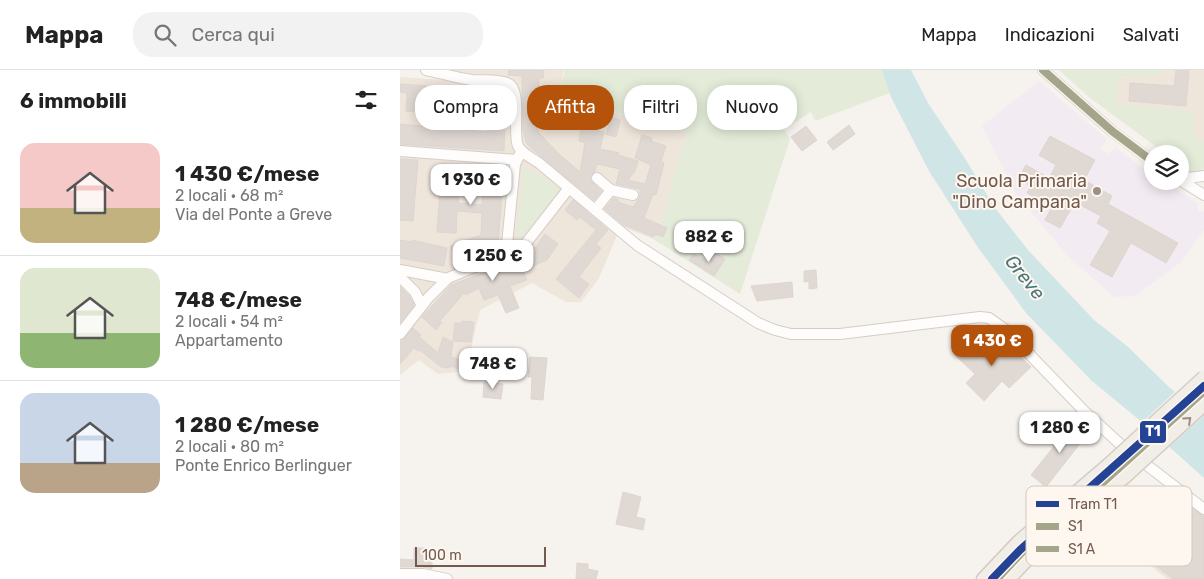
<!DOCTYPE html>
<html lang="it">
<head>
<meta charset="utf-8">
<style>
  :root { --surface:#fff; --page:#f2f2f2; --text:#222; --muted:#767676; --line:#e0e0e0; --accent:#b45309 }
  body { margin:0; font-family:Rubik,sans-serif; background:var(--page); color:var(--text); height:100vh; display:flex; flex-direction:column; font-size:19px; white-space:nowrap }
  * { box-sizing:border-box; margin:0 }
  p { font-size:16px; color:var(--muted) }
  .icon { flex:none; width:28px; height:28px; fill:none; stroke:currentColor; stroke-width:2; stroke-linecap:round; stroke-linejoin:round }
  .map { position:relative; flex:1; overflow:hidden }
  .drawer { display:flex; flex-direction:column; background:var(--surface); width:400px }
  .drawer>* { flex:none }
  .top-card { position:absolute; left:15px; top:15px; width:475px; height:45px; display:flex; gap:10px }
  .tools { position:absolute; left:744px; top:75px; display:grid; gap:10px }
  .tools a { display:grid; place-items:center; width:45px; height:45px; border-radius:50%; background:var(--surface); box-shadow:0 2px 12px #0003; font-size:25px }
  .scale { position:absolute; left:15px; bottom:12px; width:131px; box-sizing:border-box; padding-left:5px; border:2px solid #735a4f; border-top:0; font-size:14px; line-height:18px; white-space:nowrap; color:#735a4f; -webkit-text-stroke:4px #fdf7ef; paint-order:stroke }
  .price { position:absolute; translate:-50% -42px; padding:0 11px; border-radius:10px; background:#fff; color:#222; font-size:16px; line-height:32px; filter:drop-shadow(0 1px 2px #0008) }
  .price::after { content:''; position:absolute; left:50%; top:30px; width:15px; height:11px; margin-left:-8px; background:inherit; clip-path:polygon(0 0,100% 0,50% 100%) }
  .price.selected { background:var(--accent); color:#fff }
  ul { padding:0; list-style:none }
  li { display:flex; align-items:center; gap:15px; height:125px; padding:0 20px }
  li+li { border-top:1px solid var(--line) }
  li span { display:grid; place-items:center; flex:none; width:140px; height:100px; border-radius:15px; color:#555 }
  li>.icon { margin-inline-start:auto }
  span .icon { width:60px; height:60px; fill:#fffc; stroke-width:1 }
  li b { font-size:21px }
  h2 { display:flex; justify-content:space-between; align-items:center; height:60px; padding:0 20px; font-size:21px }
  .pill { padding:0 18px; border-radius:20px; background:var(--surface); box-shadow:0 2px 12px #0003; font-size:18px; line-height:45px }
  .pill.selected { background:var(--accent); color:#fff }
  header { display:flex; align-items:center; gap:30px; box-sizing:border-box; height:70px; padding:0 25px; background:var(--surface); border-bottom:1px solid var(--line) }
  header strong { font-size:24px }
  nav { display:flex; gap:28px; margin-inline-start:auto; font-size:18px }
  .search { width:350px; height:45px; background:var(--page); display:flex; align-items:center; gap:12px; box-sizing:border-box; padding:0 18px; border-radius:20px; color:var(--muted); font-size:19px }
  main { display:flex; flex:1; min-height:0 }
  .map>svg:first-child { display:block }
  .residential { fill:#eee5db }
  .education { fill:#f3ebf2 }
  .green { fill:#e4ecd9 }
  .water { fill:#d0e5e5 }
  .pier { fill:#f6f2ed }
  .building { fill:#e0d8d3; stroke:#ded5d0; fill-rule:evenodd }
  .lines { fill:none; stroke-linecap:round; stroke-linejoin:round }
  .minor-tunnel { stroke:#d5ccc6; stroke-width:10; stroke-dasharray:10 5; stroke-linecap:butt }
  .minor-casing { stroke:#d4cec8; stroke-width:12 }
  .major-casing { stroke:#d5ccc8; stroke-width:15 }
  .minor { stroke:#fefdfc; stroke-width:10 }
  .major { stroke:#f1ede7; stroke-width:12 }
  .major-bridge-casing { stroke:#d5ccc8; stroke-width:15; stroke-linecap:butt }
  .major-bridge { stroke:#f1ede7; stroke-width:12 }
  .bus-1-casing { stroke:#fdf7ef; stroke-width:11 }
  .bus-2-casing { stroke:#fdf7ef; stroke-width:11 }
  .bus-1 { stroke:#a4a58b; stroke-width:8 }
  .bus-2 { stroke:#a4a58b; stroke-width:8 }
  .tram-1-casing { stroke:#fdf7ef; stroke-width:11 }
  .tram-1 { stroke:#254395; stroke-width:8 }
  .oneway { stroke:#9f8d84 }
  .poi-dot { fill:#a18f86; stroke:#fdf7ef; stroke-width:2 }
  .labels { text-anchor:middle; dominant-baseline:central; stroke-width:4; stroke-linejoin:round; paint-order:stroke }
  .poi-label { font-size:18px; fill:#735a4f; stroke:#fdf7ef; text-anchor:end }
  .water-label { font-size:19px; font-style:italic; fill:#47777d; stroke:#fdf7ef }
  .key { fill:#fdf7ef; stroke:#d4c8bf; stroke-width:1 }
  .key-label { font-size:14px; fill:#735a4f }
  .line-badge { stroke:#fdf7ef; stroke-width:2 }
  .badge-label { font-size:14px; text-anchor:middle; font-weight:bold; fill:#fff }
</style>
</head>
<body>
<header>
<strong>Mappa</strong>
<div class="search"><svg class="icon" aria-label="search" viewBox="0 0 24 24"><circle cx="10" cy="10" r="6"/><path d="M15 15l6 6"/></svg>Cerca qui</div>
<nav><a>Mappa</a><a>Indicazioni</a><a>Salvati</a></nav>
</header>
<main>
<section class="drawer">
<h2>6 immobili<svg class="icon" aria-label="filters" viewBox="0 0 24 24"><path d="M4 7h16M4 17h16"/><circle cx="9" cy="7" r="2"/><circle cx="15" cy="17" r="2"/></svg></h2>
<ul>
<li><span style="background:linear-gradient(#f6c9c9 65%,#c2b280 0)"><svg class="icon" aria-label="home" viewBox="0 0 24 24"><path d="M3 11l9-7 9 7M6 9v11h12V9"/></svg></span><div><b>1 430 €/mese</b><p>2 locali · 68 m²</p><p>Via del Ponte a Greve</p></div></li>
<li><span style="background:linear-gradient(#dfe7d0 65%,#8fb573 0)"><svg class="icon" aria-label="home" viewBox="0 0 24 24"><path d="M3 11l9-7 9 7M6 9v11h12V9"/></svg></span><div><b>748 €/mese</b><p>2 locali · 54 m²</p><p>Appartamento</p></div></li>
<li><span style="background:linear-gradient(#c9d6e8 70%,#b9a48a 0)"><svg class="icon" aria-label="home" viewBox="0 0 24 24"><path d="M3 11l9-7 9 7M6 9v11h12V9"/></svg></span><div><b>1 280 €/mese</b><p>2 locali · 80 m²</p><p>Ponte Enrico Berlinguer</p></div></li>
</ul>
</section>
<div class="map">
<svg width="804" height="509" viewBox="0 0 804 509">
  <rect width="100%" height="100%" fill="#f6f2ed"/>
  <path class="residential" d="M46,0h118l-6,28 129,34 -26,93 6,3 -4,10 -8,-3 -2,4 -32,-13 -23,54 -17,22h-15l-34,-19 -52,27 -14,61 -28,3 -19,-14 -19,15v-298l45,3z
    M763,0h41v71l-9,-1 -78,-36v-26l45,-3z
    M775,424l29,19v66h-37l-33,-27z"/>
  <path class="education" d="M639,11l68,58 -6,9 4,4 3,2 7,-7 37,28v7l10,7 4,-6 32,20v7l3,2 3,-1v19l-24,33 -45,33 -21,1 -46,-41 -52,-62 -34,-68z"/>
  <path class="green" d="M165,0h317l8,23 -75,28 -4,-9 -27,17 6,10 -50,155 -87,-55 2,-5 8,3 4,-9 -6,-3 26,-93 -129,-35z
    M659,0h104l-1,5 -45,3v26l77,7 1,29 9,1v28l-10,6 -14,-11v-10h-14l-76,-56z
    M123,99l10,1 24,17 1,4 -41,53z"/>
  <path class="water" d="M482,0h29l17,33 38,57 29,48 33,42 66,70 33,26 43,42 34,26v64l-67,-60 -45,-37 -66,-68 -49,-67 -48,-75 -38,-74z"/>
  <path class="pier" d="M777,320l27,20v6l-36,32 -28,-24z"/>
  <path class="building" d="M109,0h35l-1,8h-4l-1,32 3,-1v8l-8,-1 6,17 19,20 22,19 5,-29 -6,-2 2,-11 4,2 2,-4 17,4 -4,17 19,4 -1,2 20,6 -3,10 -7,9 17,4 6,-19 -16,-7 7,-23 10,3 -1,3 15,5 -5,15 3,2 -8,32 -3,-1 -9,24 23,10 -4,9 -8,-3 -1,3 -30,-12 -19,-16 9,-11 5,2 -1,2 15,5 7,-10v-8l-24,-5 4,-15 -23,-5 -2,7 -5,5v4l11,11 -7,9 -63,-52 -5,-6 -3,-12 -1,-54 -14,-1z
    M776,0h13l-3,36 -57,-5 1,-18 44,3z
    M0,14l27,2 -2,27 -19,-2 1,-18 -7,-1z
    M48,17l58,5 -2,59 -104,-7v-20l87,8 1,-13h-4l2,-19 -19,-2 -1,18 -21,-1z
    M211,47l9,3 -4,17 -10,-3z
    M449,55l6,9 -22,16 -6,-8z
    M406,56l11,14 -15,11 -11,-14z
    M650,66l45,24 -11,20 28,16 -4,8 70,39 -12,20 -35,-20 -19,34 -22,-12 20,-34 -13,-8 4,-7 -26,-14 -15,26 -15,-8 7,-13 -25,-14 4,-7 -13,-7 8,-14 23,13 7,-13 -17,-10z
    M0,89l18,1 -5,61 -13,-1z
    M42,94l62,5 -6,75 -6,6 -35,15 -7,-19 31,-11 1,-22 -25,-2 -1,22 -19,-1zM60,105l24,1 -2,29 -24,-2z
    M173,130l35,30 -12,14 5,4 -22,29 10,7 -10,14 -23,-19 40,-49 -16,-13 -3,3 -12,-10z
    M145,164l13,10 -11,16 -24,10 4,10 -17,6 9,22 -13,5 -8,-18 -14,5 -5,-12 -13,7 -2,-2 -25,29h3l-6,8 -14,-13 29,-32 45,-17 -1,-2 32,-13 2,-3 6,-2z
    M0,170l11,2 1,-2 35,8 -3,18 -44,-8z
    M315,182l10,7 -11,17 -25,-16 5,-6 14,8z
    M416,200l1,18 -8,1v-8l-5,1v-11z
    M392,212l1,15 -36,4 -6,-15z
    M0,217l9,9 5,9 -14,18z
    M62,251l12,1 -3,20 -18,-1 2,-18h7z
    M13,258l8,7 -2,2 19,16 5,-16 10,5 -2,15 15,4 -2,9 -15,-4v2l-8,-1 -21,-17 -2,1 -4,-3 -14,16v-22l5,-4z
    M572,268l18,17 14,-14 27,26 -22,21 -7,-7 -18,20 -18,-18 9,-9 -20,-19z
    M130,287l17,1 -4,42 -12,-1 1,-22h-4z
    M84,312l19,2 -2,15 -18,-2z
    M675,350l14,12 -43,55 -15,-12z
    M223,422l18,5 -5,20 9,2 -2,11 -27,-6z
    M786,434l18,12v63h-31l-29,-22z
    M14,478h14l-1,13 5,1v7l-9,-2h-23v-8l14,1z
    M177,493l11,1v5l10,2 -2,8h-20z"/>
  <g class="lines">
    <path class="minor-tunnel" d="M722,375l25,20"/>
    <defs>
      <path id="minor" d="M26,0c15,3 30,8 46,10 10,1 24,-1 35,3 16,6 5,49 11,63 4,8 14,12 21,17l98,82 121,78 17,7 16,4h49l140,-17 9,1 17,12 79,82 34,31
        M643,0l69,61 40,30
        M0,81l117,9
        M780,109l24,-3
        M780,110l24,15
        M211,120l22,5
        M195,140l16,-20 -14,-12
        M106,184l9,-90 5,-10
        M0,200l43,8 2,3
        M0,207l15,15 7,14
        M0,264l28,-36 20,-20 75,-31 46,-59
        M748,396l56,43
        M0,504h23l24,5"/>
      <path id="major" d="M583,509l35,-37 91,-78
        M609,509l17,-18 100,-85"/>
    </defs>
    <use href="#minor" class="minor-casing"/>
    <use href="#major" class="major-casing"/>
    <use href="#minor" class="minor"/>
    <use href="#major" class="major"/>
    <defs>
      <path id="major-bridge" d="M709,394l95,-87
        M726,406l78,-71"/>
    </defs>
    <use href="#major-bridge" class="major-bridge-casing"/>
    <use href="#major-bridge" class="major-bridge"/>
    <defs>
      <path id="bus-1" d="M643,0l69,61 40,30"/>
      <path id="bus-2" d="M597,509l28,-30 75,-64 104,-94"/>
    </defs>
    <use href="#bus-1" class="bus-1-casing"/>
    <use href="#bus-2" class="bus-2-casing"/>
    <use href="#bus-1" class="bus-1"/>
    <use href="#bus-2" class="bus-2"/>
    <defs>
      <path id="tram-1" d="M592,509l28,-29 184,-164"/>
    </defs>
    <use href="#tram-1" class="tram-1-casing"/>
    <use href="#tram-1" class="tram-1"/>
  </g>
  <defs><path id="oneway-chevron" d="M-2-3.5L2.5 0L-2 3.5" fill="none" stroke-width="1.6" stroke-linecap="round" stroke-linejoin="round" transform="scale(1.25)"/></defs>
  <use class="oneway" href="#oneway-chevron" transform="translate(788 350) rotate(-42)"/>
  <circle class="poi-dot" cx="697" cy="121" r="5"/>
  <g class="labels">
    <g class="poi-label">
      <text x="687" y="111">Scuola Primaria<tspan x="687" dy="21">"Dino Campana"</tspan></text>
    </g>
    <g class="water-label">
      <text transform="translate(625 207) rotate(51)">Greve</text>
    </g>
  </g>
  <rect x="626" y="416" width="166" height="80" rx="8" class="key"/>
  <rect x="636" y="431" width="23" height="6" fill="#254395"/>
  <rect x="636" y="453" width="23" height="7" fill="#a4a58b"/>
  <rect x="636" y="476" width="23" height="6" fill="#a4a58b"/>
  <g class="key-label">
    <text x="668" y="439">Tram T1</text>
    <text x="668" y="461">S1</text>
    <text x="668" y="484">S1 A</text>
  </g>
  <rect class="line-badge" x="739" y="350" width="28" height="24" rx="5" fill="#254395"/>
  <g class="badge-label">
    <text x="753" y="366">T1</text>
  </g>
</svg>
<div class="tools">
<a><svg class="icon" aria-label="layers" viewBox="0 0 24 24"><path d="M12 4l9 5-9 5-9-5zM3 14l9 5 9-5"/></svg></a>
</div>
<div class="scale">100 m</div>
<b class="price" style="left:71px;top:136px">1 930 €</b>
<b class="price" style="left:309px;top:193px">882 €</b>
<b class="price" style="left:93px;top:212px">1 250 €</b>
<b class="price selected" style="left:592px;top:297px">1 430 €</b>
<b class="price" style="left:93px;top:320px">748 €</b>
<b class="price" style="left:660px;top:384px">1 280 €</b>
<div class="top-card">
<a class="pill">Compra</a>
<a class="pill selected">Affitta</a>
<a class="pill">Filtri</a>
<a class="pill">Nuovo</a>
</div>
</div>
</main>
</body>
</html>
